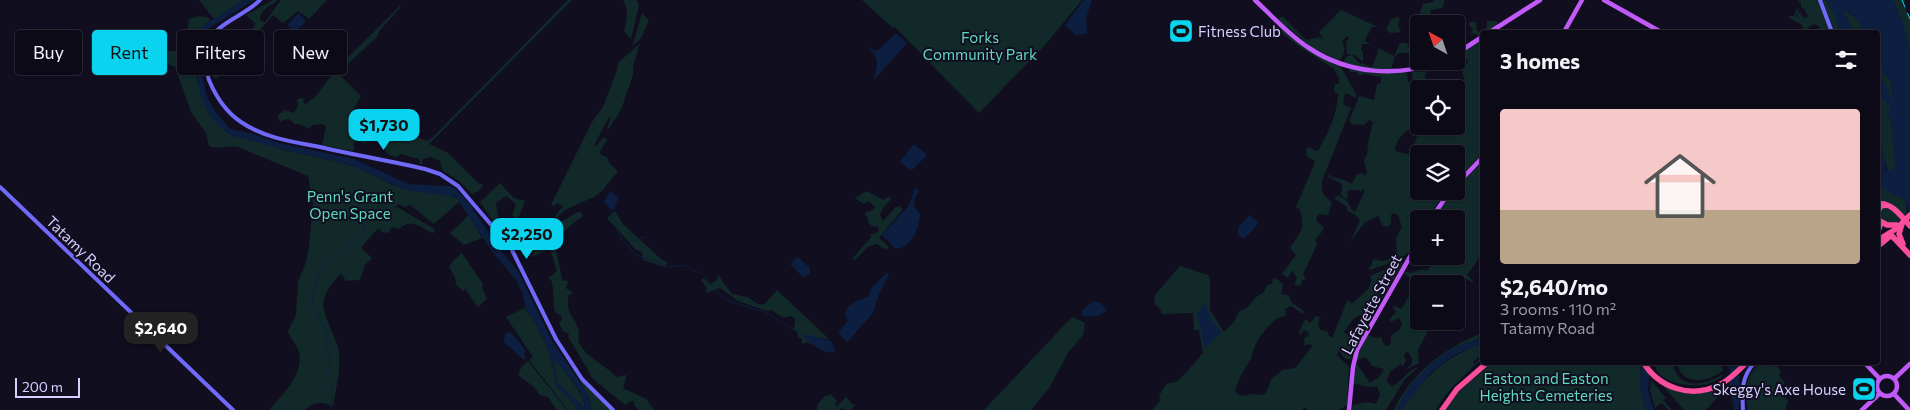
<!DOCTYPE html>
<html lang="en">
<head>
<meta charset="utf-8">
<style>
  :root { --surface:#0d0a18; --page:#1b1825; --text:#f1f3f6; --muted:#9a9aa2; --line:#2d2b37; --accent:#09d3ef }
  body { margin:0; font-family:Commissioner,sans-serif; background:var(--page); color:var(--text); height:100vh; display:flex; flex-direction:column; font-size:19px; white-space:nowrap }
  * { box-sizing:border-box; margin:0 }
  p { font-size:16px; color:var(--muted) }
  .icon { flex:none; width:28px; height:28px; fill:none; stroke:currentColor; stroke-width:2; stroke-linecap:round; stroke-linejoin:round }
  .map { position:relative; flex:1; overflow:hidden }
  .panel { position:absolute; left:1480px; top:30px; width:400px; height:335px; display:flex; flex-direction:column; background:var(--surface); border-radius:5px; box-shadow:0 1px 4px #0004,0 0 0 1px var(--line) }
  .panel>* { flex:none }
  .guide { position:absolute; left:15px; top:30px; width:475px; height:45px; display:flex; gap:10px }
  .needle { width:32px; rotate:320deg }
  .fabs { position:absolute; left:1410px; top:15px; display:grid; gap:10px }
  .fabs a { display:grid; place-items:center; width:55px; height:55px; border-radius:5px; background:var(--surface); box-shadow:0 1px 4px #0004,0 0 0 1px var(--line); font-size:25px }
  .scale { position:absolute; left:15px; bottom:12px; width:65px; box-sizing:border-box; padding-left:5px; border:2px solid #d5cffd; border-top:0; font-size:14px; line-height:18px; white-space:nowrap; color:#d5cffd; -webkit-text-stroke:4px #110e20; paint-order:stroke }
  .price { position:absolute; translate:-50% -42px; padding:0 11px; border-radius:10px; background:var(--accent); color:#111; font-size:16px; line-height:32px; filter:drop-shadow(0 1px 2px #0008) }
  .price::after { content:''; position:absolute; left:50%; top:30px; width:15px; height:11px; margin-left:-8px; background:inherit; clip-path:polygon(0 0,100% 0,50% 100%) }
  .price.current { background:#222; color:#fff }
  ul { padding:0; list-style:none }
  li { display:grid; align-content:center; gap:10px; height:265px; padding:0 20px }
  li+li { border-top:1px solid var(--line) }
  li span { display:grid; place-items:center; height:155px; border-radius:5px; color:#555 }
  li>.icon { margin-inline-start:auto }
  span .icon { width:90px; height:90px; fill:#fffc; stroke-width:1 }
  li b { font-size:21px }
  h2 { display:flex; justify-content:space-between; align-items:center; height:60px; padding:0 20px; font-size:21px }
  .tag { padding:0 18px; border-radius:5px; background:var(--surface); box-shadow:0 1px 4px #0004,0 0 0 1px var(--line); font-size:18px; line-height:45px }
  .tag.current { background:var(--accent); color:#111 }
  .map>svg:first-child { display:block }
  .green { fill:#112a29 }
  .water { fill:#0d1f40; fill-rule:evenodd }
  .lines { fill:none; stroke-linecap:round; stroke-linejoin:round }
  .stream { stroke:#0d1f40; stroke-width:1 }
  .secondary { stroke:#7069fa; stroke-width:4 }
  .primary { stroke:#c15af9; stroke-width:4.5 }
  .highway { stroke:#f94e9c; stroke-width:5.5 }
  .rail { stroke:#09d3ef; stroke-width:1; stroke-dasharray:8 6; stroke-linecap:butt }
  .highway-bridge { stroke:#f94e9c; stroke-width:5.5 }
  .labels { text-anchor:middle; dominant-baseline:central; stroke-width:4; stroke-linejoin:round; paint-order:stroke }
  .poi-label { font-size:15px; fill:#d5cffd; stroke:#110e20; text-anchor:start }
  .park-label { font-size:15px; fill:#5edabe; stroke:#110e20 }
  .street-label { font-size:15px; fill:#d5cffd; stroke:#110e20 }
</style>
</head>
<body>
<div class="map">
<svg width="1910" height="410" viewBox="0 0 1910 410">
  <rect width="100%" height="100%" fill="#110e20"/>
  <path class="green" d="M199,0h45l-30,19z
    M273,0h5c-8,7 -16,7 -18,20l5,2 16,-22h46l-18,19 -11,-8 -15,12 -10,-8 -55,62 -2,2 -3,-2 -1,-2c9,-5 42,-42 43,-52l-9,-8z
    M568,0h4l-143,144 19,9 30,30 6,2 -5,6 -7,3 -13,-13 -16,-10 -3,-10 -10,-4 -7,2 -1,5h-2l-1,-5 -18,-5 -4,3c-8,-1 -13,-4 -14,-13l28,-11 15,8 6,-3z
    M623,0h13l3,5 -8,34 -7,-8c3,-11 5,-21 -1,-31z
    M862,0h220l-36,44 -67,69 -84,-86 -2,1z
    M1434,0h11l-3,8 -11,2 -1,4 5,1v3l-4,2 -3,4h-6l1,-7 -3,-5 3,-8 10,-2z
    M1798,0h21l12,32h-12v-6l-5,-2 -10,7 -3,-7 -12,-6 1,-2h4l2,-6 4,-2 -4,8 2,1 -1,-2 3,-4 4,8 4,-3 -5,-9 -2,2v-6z
    M1822,0h4l10,17 4,15h-5z
    M1893,0h12l-1,5 6,14v31l-7,-26z
    M400,6l1,1 -22,24 -2,6 -37,34 2,6 19,19 -8,14 2,3 10,5 12,15h9v4l-24,7 -4,-4 -5,4 2,4 -3,3 -30,-6 4,-19 -5,-2 -9,1 -3,4 -10,-5h-5l-3,-4 -5,-1 -6,3 -2,-5 1,-3 6,-4 9,3 4,-7 -1,-6 3,-2 4,1 -1,3 3,2 11,-9 18,-25z
    M1844,9l12,9 9,14h-11l-10,-20z
    M1341,10l37,17h-6l-7,13 1,2 5,2h-9l-1,5 2,3v10l-8,-7 -8,-1 -1,-13 3,-3 -2,-2 -5,5c4,7 3,14 -3,20l-28,-14 -33,-28 4,-3 24,24 13,-3 5,3 -5,-8z
    M642,13l7,8 -8,17 -9,9z
    M199,16l8,1 4,3c-20,13 -27,23 -18,47 8,24 12,46 32,64 6,6 16,6 24,8 15,4 30,10 44,13 19,4 38,8 56,13 20,5 36,19 56,24 17,5 42,0 55,12l-26,23 -24,-19 -5,2 -7,-3 -6,8 5,-5 36,21 2,4 -3,1c-12,-6 -21,-15 -33,-4l-7,-2 -4,6 -6,-1 -4,-4 -17,20 11,10 -7,7 -5,15 -14,1 -5,-8c-6,7 -13,14 -16,23 -7,15 11,39 14,55 2,18 -3,37 -6,55 -11,-5 -19,-5 -28,4h-36c13,-15 35,-35 30,-58 -2,-8 -9,-13 -11,-21l8,-16 2,-33 8,-20 3,-16 4,-41 -5,-29 -70,-29c-9,-2 -21,3 -29,-1l-3,-13 -15,-21 -16,-45 -7,-3v-13h12l6,-6 3,-26z
    M1397,17l3,1 -2,7 3,7 -10,1 -5,-3 5,-11z
    M1487,21h10v5l-11,6h-4l-1,4 -10,-3 -2,2 4,-6 -4,-4v-3h7l1,8 3,2 7,-5z
    M1280,26l61,41 15,27v4l-11,-5 -2,11 8,4 -29,73c-1,11 1,15 10,21l-4,13 -9,-1 -3,4 1,4 7,5 -3,6 -6,6 2,6 -14,29 3,5 -4,1 -2,6 -6,-2 3,-6 -5,-8 -4,8 -6,-4 14,-19 -6,-7c10,-16 16,-18 10,-38l-4,-3 18,-42 1,-4 -9,-5 1,-9 11,4c10,-19 19,-35 20,-57l-4,-2 1,-8h4v-6l-5,-9 -37,-24 -20,-16z
    M1480,42l-1,5 3,3v104l-26,27v-27h-37v37h28l-16,21 -8,-1 -11,7 -1,9 8,5c0,24 -32,32 -49,38l-2,-2 3,-2 2,-6c3,-1 5,0 8,1 7,1 11,-5 16,-9l-1,-14 6,-11 -4,-12 -5,-2 -2,2v9l-4,3 -4,-1 -5,-10 -14,7 -14,20 10,-23 -6,-6 -7,-3v-4l-13,-9 5,-3 9,7 4,8 3,2 9,-20v-2l-2,-1 -1,3 -3,-2h-10l-1,9 -3,-1 -3,-4 1,-10 -14,-7 1,-3 2,3 11,2 10,5 4,-9 6,-2 3,3 2,-4 -3,-11 5,-12 -2,-1 6,-26 -4,-2 -5,5 -12,-1 -3,-3 10,-25 15,4 3,-16 4,-1v-6l-17,-3 -5,2 -2,-4h-7l-1,-3 38,4 20,-1 1,9 4,4 1,-2 -1,-11 14,-1 -1,6 6,12h-12v33c-11,7 -23,15 -24,29l16,4 7,-22 7,-7h31v-14l4,-5 5,-27 -3,-7 6,-12 -1,-2 -7,2 1,-8z
    M640,43l-7,24v8l-12,35 -13,20 -1,-1 4,-12h-2l-15,28 2,1 8,-9 3,3 -8,12 2,3 6,2 2,6 9,8 -15,19 -9,7 -27,12 -11,9 -1,-2 8,-10 -6,-3 -3,3 -3,-1 41,-83 11,-15 14,-37 1,-7z
    M1400,43h7l4,9 -1,1h-11l-4,3 -4,13h-22l-24,-6 -1,-2 2,-4 6,-2 6,7 14,5 6,-15v-4l16,8z
    M1878,51l11,15 6,46 4,55 -11,4 -10,-33z
    M1479,165l3,3v86l-15,21 6,6v2l-8,-5 -6,11 1,4 -4,11v-20h-37v37h7v6l3,2 -11,21 1,13 -14,7 7,-6v-6l-4,-6 -3,1 -1,2 2,6 -3,5 -3,-2 -10,8 -4,9 6,5c12,-5 14,-16 27,-19l-14,12 -19,31h-34v-4c9,-3 15,-5 24,-2l4,-9 -3,-9c-8,3 -15,-2 -23,-2l1,-20h2l13,19 10,-7 4,-7 -12,-3 -6,-9 -5,1 -4,3v-6l11,-20 8,3 5,-1 3,8 5,1 2,-4v-6l9,-7 2,-5 -3,-6 -8,4 -2,-2 7,-8 -3,-4 1,-2 8,3 4,-9 6,-6 4,-11 -13,-11 2,-1c7,4 10,0 17,-2l4,2 4,-4 5,-11h21v-37h-9l-10,-6 17,-22h2v-3z
    M500,183l14,15 11,3 -6,15 -4,3 -3,-4 4,-11 -10,-8 -10,7 2,13 -3,8 -15,-22z
    M1878,187l6,1 21,10 2,15 -4,3 -13,-13 -12,-2z
    M866,191l18,9 5,-4 2,3 -8,9 -3,7 3,6 13,-14 4,-1 2,4 -23,28 10,9 -3,3 -10,-6 -8,3 -13,13 -2,-2 18,-21 -1,-3h5l4,-4 -2,-4 -4,1 -5,-5v-5l-3,-2 1,-3 6,-1 3,-4 -6,-6 -5,3 -9,-6z
    M1886,207l14,10 -1,5 -9,2 -9,-5 -3,-6 3,-5z
    M580,211l3,5c-8,6 -28,20 -27,32 1,11 5,21 6,32l6,1 -2,7 7,5 -4,2c-4,17 3,19 9,33 2,5 -1,10 1,15 6,13 28,24 38,34l10,-2 -4,13 23,11 8,11h-16l-4,-5v-4h-3l-6,4 -34,-28 -3,-7 -20,-33 1,-3 -6,-3 -4,-8 3,-4 -2,-4 -5,-3c-3,-11 0,-21 -4,-32l-3,-2 9,-7 -7,-22 -18,8 2,-6 -2,-3 -6,3 -3,-2 -2,-5z
    M615,211l8,13 38,35 6,3 -2,5 -22,-7 -1,-8 -7,-3 -27,-30v-2z
    M469,215l13,23 -18,7 -14,-12z
    M462,253l21,31 -1,4 5,11 -9,8 -13,-18 -2,2 -7,-6 -1,-8 -6,-10 4,-6z
    M1402,262l1,2 -9,14 -4,3v-3l-4,-3 -5,6 6,5 5,-4 -10,17 -4,1 -6,-1 -8,14 8,5 -1,1 -12,-4 -5,3 -10,14 10,8h3l-3,3 -4,-3 -3,2v3l8,4 -4,10h-6l-6,-8 -2,4 12,12 -2,38 -8,5h-31l-3,-3 -3,3h-150l9,-10 -2,-2c9,-24 13,-10 22,-20 8,-8 15,-17 22,-25l-4,-23h-5l-1,-17 -32,1v-4l-7,-7 1,-8 25,-29 28,9 2,4v31l14,22 9,-9 6,-11 9,-5 7,-9 9,-6 3,-7 5,-1 1,-6 6,2 4,5 -2,9 8,1 2,7 13,9 -1,3 -12,-8 -6,3 1,7c-5,1 -9,1 -12,5 -8,6 -22,25 -22,36l-12,20 -5,14 3,4 9,1 1,-2 14,1 4,-2 6,-15 11,-8 12,-2 17,-21 -1,-3 -7,1 1,-8h3l1,-5 -5,-2 -4,5 -1,-3 6,-13 5,4 6,-7 4,1 1,-4 -3,10 2,7 7,1 2,5 3,2 15,-37 1,-1 4,4 17,-16 3,-9 -2,-3z
    M718,275l14,19 15,3 11,7 6,1 13,-15 51,48 1,2 -10,-3 8,15 -20,-10 -3,2 -2,-1v-4l-5,-3 1,-2 -5,-6 2,-2v-7l-5,-3 -6,2 -13,-8 -4,1 -29,-10 -18,-13 -13,5 -2,-2 2,-3 -6,-8 3,-2 6,6 6,-3z
    M525,308l11,16 14,30 6,31 23,25h-11l-39,-50 4,-3 -27,-40z
    M1072,317l13,6 -2,12 -15,18 -19,35 -18,22h-47z
    M1482,333v4c-8,4 -17,6 -25,10 -25,14 -49,37 -60,63h-3c17,-37 51,-62 88,-77z
    M1482,343v11l-9,8 1,2 8,-7v2c-17,16 -35,30 -46,51h-34c23,-35 41,-51 80,-67z
    M553,359c11,9 32,36 32,49l-27,-24z
    M528,361l39,49h-10l-9,-13 -8,-2 -6,-8 -16,-12 4,-9z
    M1640,362l1,32 5,16h-201l14,-19 33,-28z
    M1761,362l9,1 5,4 2,-1 4,5 -2,4 6,8 -2,2 -5,-4 -3,3 13,17 -3,9h-37c-4,-20 -4,-32 13,-48z
    M1655,363h18c4,27 30,23 49,12l1,1c-7,5 -14,8 -22,9 -14,2 -47,-4 -46,-22z
    M1677,363l11,1 33,-1 2,7c-14,13 -42,16 -46,-7z
    M582,379l31,31h-21l-4,-15 -7,-12z
    M1651,380l15,18 -3,2 9,10h-3l-8,-7 -6,5 -5,-17z
    M1724,385l-1,6 -17,19h-22l-21,-24c21,9 40,12 61,-1z
    M831,394l6,7 -2,3 2,2 9,-9 6,7 4,1 -6,5 -10,-2 -1,2h-22v-5l8,-9z"/>
  <path class="water" d="M244,0h10l-51,32 -6,7 -2,7 12,51 7,13 16,19 20,4 29,10 75,16 54,25 41,2 7,3 15,17 30,45 17,20 34,70 34,50 6,19h-13l-23,-25 -6,-31 -14,-30 -10,-15 -3,-14 -6,-14 -26,-31 -35,-53 -50,-7 -55,-25 -57,-13 -61,-16c-14,-6 -28,-25 -32,-39 -2,-6 -2,-13 -4,-20 -4,-13 -9,-24 -7,-38l11,-12zM553,359c12,11 32,33 32,49l-27,-24z
    M1084,0h8l-6,18 1,14 -1,2 -10,1 -11,-10z
    M1826,0h67l10,23 7,27v164l-5,-14 -6,-4h-4l-11,-8h-6v-50l5,12 3,20h6l3,-4 -4,-44 -4,-10 3,-1v-4c-9,-5 -12,-20 -12,-30l2,2h3l9,21h1l-2,-18 -13,-17v-33h-13l-9,-14 -11,-9 -1,3 10,20h-14l-4,-15z
    M299,13l7,8 -11,11 -8,-7z
    M895,34h2l9,8v2l-32,36c2,-14 8,-19 -6,-33l9,4z
    M914,144l13,11 -16,16 -11,-9z
    M915,188l4,3 -4,6 -1,10 6,7c-1,14 -8,34 -24,35l-14,-14 27,-30z
    M611,191l8,7 -4,7v4l-3,1 -8,-8 4,-8z
    M1249,215l8,6v4l-13,14 -6,-4v-7z
    M798,257l12,11v5l-6,5 -14,-14z
    M887,273l2,1 -10,20 -6,19 -26,29 -9,-9 10,-12 -3,-6 2,-7 11,-8 10,-3 4,-10z
    M1093,301l8,2 6,7 -9,6h-14l-2,-1v-4z
    M1204,305h2l5,13 10,14 -15,15 -2,-1 -7,-33z
    M510,331l15,19 -1,4 2,4 -2,2 -20,-18 1,-8z
    M806,334l25,7 5,10 -5,2c-9,-2 -22,-9 -27,-16z
    M1482,337v6l-28,12 -24,18 -28,37h-5c9,-25 36,-50 60,-63 8,-4 17,-6 25,-10z
    M1641,363h9l-2,28 6,19h-8l-6,-20z
    M1727,363h5l3,4 2,-2 -1,-2h3v47h-5l-5,-26 1,-12z"/>
  <g class="lines">
    <path class="stream" d="M600,190h1
      M609,208l11,29 16,18 34,12 15,-2 14,8
      M629,246l8,-6 8,-3
      M706,277l15,18 6,5 40,13 37,23
      M331,410l1,-24 -5,-6 3,-22 -4,-13 1,-12 -14,-27 -1,-7 8,-29 9,-13 15,-7 4,-6 14,-9 4,-13 5,-9 14,-12 9,-16"/>
    <path class="secondary" d="M260,0c-14,15 -40,21 -50,40 -7,13 -5,27 -1,40 7,17 17,32 32,42 23,16 53,20 79,25 35,8 70,14 105,22l15,5 18,12 53,62 45,91 26,40 31,31
      M1820,0l12,32
      M0,187l233,223
      M1743,410c-1,-19 -2,-33 12,-48"/>
    <path class="primary" d="M1255,0c17,16 34,35 54,48 39,26 89,30 132,13
      M1604,0l57,32
      M1490,32l50,-32
      M1564,32l18,-32
      M1456,54l26,-17
      M1456,185l26,-27
      M1431,219l19,-28
      M1864,362l16,17
      M1877 386a10 10 0 1 1 20 0a10 10 0 1 1-20 0Z
      M1894,379l16,-15
      M1894,394l15,16
      M1349,410l4,-43 4,-17 62,-109
      M1862,410l17,-16"/>
    <path class="highway" d="M1878,204c14,-2 24,13 32,22
      M1878,211l3,-5 5,-1
      M1878,220l9,5h10
      M1902,224l-3,10 4,10
      M1878,231l2,-5 -2,-6
      M1878,240l21,-13 4,-5
      M1878,246l11,-9 3,-1 18,19
      M1643,362c16,26 48,37 76,23 11,-5 19,-14 28,-23
      M1442,410l15,-21 31,-27"/>
    <path class="rail" d="M1902,0l8,19"/>
    <path class="highway-bridge" d="M1903,222l7,-7"/>
  </g>
  <defs>
    <symbol id="stadium-square" viewBox="-11 -11 22 22"><rect x="-9" y="-9" width="18" height="18" rx="4" fill="#09d3ef" stroke="#110e20"/><path d="M0-5a6.5 5 0 1 0 0 10a6.5 5 0 1 0 0-10ZM-3.5-1.8h7v3.6h-7Z" fill="#111"/></symbol>
  </defs>
  <g fill-rule="evenodd">
    <use href="#stadium-square" x="1167" y="17" width="28" height="28"/>
    <use href="#stadium-square" x="1850" y="375" width="28" height="28"/>
  </g>
  <g class="labels">
    <g class="poi-label">
      <text x="1198" y="31">Fitness Club</text>
      <text x="1846" y="389" text-anchor="end">Skeggy's Axe House</text>
    </g>
    <g class="park-label">
      <text x="980" y="37">Forks<tspan x="980" dy="17">Community Park</tspan></text>
      <text x="350" y="196">Penn's Grant<tspan x="350" dy="17">Open Space</tspan></text>
      <text x="1546" y="378">Easton and Easton<tspan x="1546" dy="17">Heights Cemeteries</tspan></text>
    </g>
    <g class="street-label">
      <text transform="translate(81 249) rotate(44)">Tatamy Road</text>
      <text transform="translate(1371 304) rotate(-62)">Lafayette Street</text>
    </g>
  </g>
</svg>
<div class="fabs">
<a><svg class="needle" viewBox="-14 -14 28 28"><path d="M0-13l5 13h-10z" fill="#e53935"/><path d="M0 13l5-13h-10z" fill="#9a9aa2"/></svg></a>
<a><svg class="icon" aria-label="locate" viewBox="0 0 24 24"><circle cx="12" cy="12" r="6"/><path d="M12 2v4M12 18v4M2 12h4M18 12h4"/></svg></a>
<a><svg class="icon" aria-label="layers" viewBox="0 0 24 24"><path d="M12 4l9 5-9 5-9-5zM3 14l9 5 9-5"/></svg></a>
<a>+</a>
<a>−</a>
</div>
<div class="scale">200 m</div>
<b class="price" style="left:384px;top:151px">$1,730</b>
<b class="price" style="left:527px;top:260px">$2,250</b>
<b class="price current" style="left:161px;top:354px">$2,640</b>
<div class="guide">
<a class="tag">Buy</a>
<a class="tag current">Rent</a>
<a class="tag">Filters</a>
<a class="tag">New</a>
</div>
<section class="panel">
<h2>3 homes<svg class="icon" aria-label="filters" viewBox="0 0 24 24"><path d="M4 7h16M4 17h16"/><circle cx="9" cy="7" r="2"/><circle cx="15" cy="17" r="2"/></svg></h2>
<ul>
<li><span style="background:linear-gradient(#f6c9c9 65%,#b9a48a 0)"><svg class="icon" aria-label="home" viewBox="0 0 24 24"><path d="M3 11l9-7 9 7M6 9v11h12V9"/></svg></span><div><b>$2,640/mo</b><p>3 rooms · 110 m²</p><p>Tatamy Road</p></div></li>
</ul>
</section>
</div>
</body>
</html>
